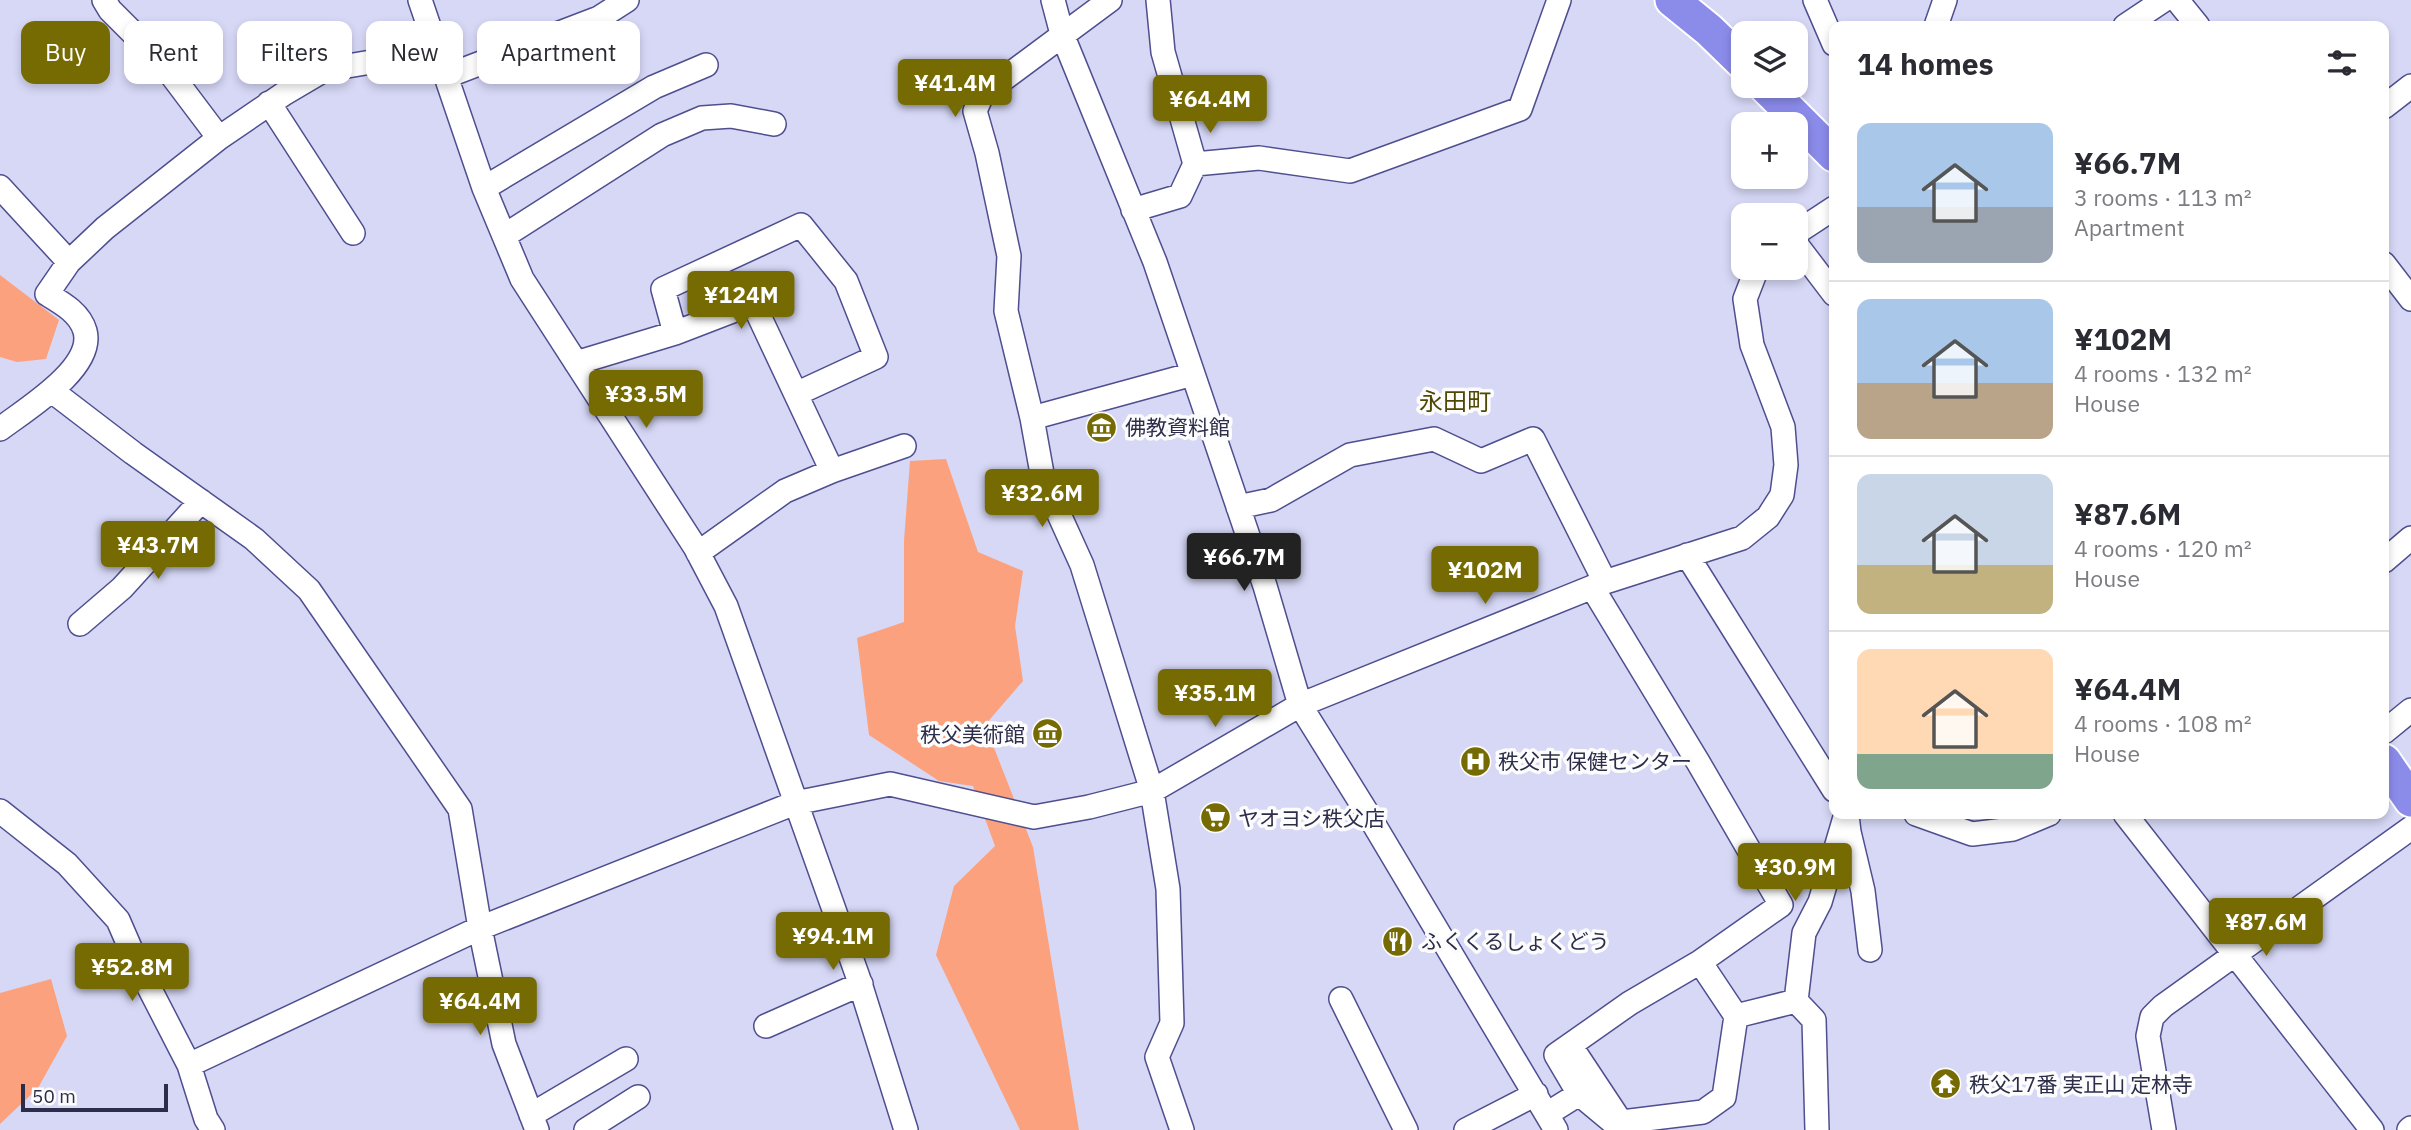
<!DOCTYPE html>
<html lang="en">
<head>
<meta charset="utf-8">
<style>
  :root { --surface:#fff; --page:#f2f2f3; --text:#2b2b33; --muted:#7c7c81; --line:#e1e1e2; --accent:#766b03 }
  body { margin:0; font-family:"IBM Plex Sans","Noto Sans JP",sans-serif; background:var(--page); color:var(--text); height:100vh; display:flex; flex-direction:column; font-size:26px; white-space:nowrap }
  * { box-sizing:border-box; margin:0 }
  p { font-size:23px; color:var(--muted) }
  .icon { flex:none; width:38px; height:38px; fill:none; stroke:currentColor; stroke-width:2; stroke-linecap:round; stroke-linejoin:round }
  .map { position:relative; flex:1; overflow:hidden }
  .side { position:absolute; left:1829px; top:21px; width:560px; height:798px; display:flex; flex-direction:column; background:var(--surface); border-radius:14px; box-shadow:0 4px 10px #0003 }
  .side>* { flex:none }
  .guide { position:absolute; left:21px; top:21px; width:665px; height:63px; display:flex; gap:14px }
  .buttons { position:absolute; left:1731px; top:21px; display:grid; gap:14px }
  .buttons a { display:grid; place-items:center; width:77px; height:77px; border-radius:14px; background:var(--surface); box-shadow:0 4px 10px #0003; font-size:35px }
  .scale { position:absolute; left:21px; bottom:18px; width:147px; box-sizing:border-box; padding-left:7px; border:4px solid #2c2d4a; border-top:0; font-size:19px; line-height:24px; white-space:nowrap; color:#2c2d4a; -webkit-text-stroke:5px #fcfcfc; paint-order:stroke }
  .price { position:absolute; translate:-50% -60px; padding:0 16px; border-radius:7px; background:var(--accent); color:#fff; font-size:23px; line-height:46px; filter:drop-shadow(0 2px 4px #0008) }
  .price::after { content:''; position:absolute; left:50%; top:42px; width:21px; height:16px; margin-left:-10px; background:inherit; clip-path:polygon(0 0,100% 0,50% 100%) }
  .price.active { background:#222; color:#fff }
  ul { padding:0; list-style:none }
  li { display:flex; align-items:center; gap:21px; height:175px; padding:0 28px }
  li+li { border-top:2px solid var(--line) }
  li span { display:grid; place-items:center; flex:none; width:196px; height:140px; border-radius:14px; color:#555 }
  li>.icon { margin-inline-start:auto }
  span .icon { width:84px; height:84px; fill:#fffc; stroke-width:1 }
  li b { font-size:30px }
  h2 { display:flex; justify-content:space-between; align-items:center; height:84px; padding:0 28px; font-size:30px }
  .chip { padding:0 24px; border-radius:14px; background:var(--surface); box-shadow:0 4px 10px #0003; font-size:24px; line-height:63px }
  .chip.active { background:var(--accent); color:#fff }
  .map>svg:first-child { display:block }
  .green { fill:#fca17d }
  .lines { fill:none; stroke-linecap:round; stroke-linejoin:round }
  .minor-casing { stroke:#4f4e8f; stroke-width:26 }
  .highway-casing { stroke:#fff; stroke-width:37 }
  .minor { stroke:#fff; stroke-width:23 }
  .highway { stroke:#8b8bea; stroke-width:33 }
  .labels { text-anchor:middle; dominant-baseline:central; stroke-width:7; stroke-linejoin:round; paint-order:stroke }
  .poi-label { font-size:21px; fill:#2c2d4a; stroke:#fcfcfc; text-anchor:start }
  .quarter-label { font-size:24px; fill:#4f4805; stroke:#fcfcfc }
</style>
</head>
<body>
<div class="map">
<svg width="2411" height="1130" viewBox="0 0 2411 1130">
  <rect width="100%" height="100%" fill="#d6d8f6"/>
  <path class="green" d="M0,275l59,45 -13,39 -29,3 -17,-5z
    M946,459l32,93 45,19 -8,55 8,55 -38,44 48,122 46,283h-59l-84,-175 18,-69 41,-40 -22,-60 -34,-5 -70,-46 -12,-97 47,-16v-81l6,-80z
    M51,979l16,57 -29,52 -38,36v-131z"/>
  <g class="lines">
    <defs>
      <path id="minor" d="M104,0l6,10 51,51 58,77
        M420,0l64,188 38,91 173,268 31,59 132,371 48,153
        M1053,0l9,34 93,228 110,324 35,119 66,106 190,319
        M1110,0l-128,95 -7,16 12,42 22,103 -3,55 26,107 11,61 39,86 70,226 16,98 4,134 -15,34 25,73
        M1815,0l19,44
        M2177,0l21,26
        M1936,26l9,-26
        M2125,26l39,-26
        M447,76l152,-58 28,-18
        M269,103l84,130
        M2384,107l27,-21
        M1195,164l64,-6 91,13 170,-62 39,-109
        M0,187l69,75
        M484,188l170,-101 52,-22
        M1133,210l47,-14 15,-32 -32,-112 -5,-52
        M1796,233l38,-25
        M504,236l158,-101 40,-17 29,-2 43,8
        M1796,244l38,50
        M2384,264l27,35
        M675,333l-12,-44 138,-64 45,56 30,76 -80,37
        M576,363l99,-30 78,-30 79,168
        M52,391l81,62 121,86 55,51 151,219 20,119 24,116 33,86
        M1032,418l161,-44
        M0,429c25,-19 95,-61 85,-98 -5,-18 -23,-28 -38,-37l22,-32 36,-34 114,-90 66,-45 39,-23 112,-19
        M1238,507l33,-7 79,-45 84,-16 47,22 52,-22 72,143
        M698,553l87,-62 47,-20 72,-25
        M1687,555l147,235
        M2384,561l27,-23
        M80,624l42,-36 79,-87
        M2384,732l27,-22
        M0,811l67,53 51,56 20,46 51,99 17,54 7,11
        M1916,814l56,20 41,-5 36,-15
        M2125,814l247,316
        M1847,815l2,17 14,59 7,59
        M1700,962l36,54
        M1341,999l65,131
        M1796,1001l8,-68 16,-31 26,-88
        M1796,1001l18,19 3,110
        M766,1026l95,-42
        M1570,1045l47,71
        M189,1065l291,-137 315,-125 95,-19 144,33 55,-10 63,-16 148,-86 305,-123 137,-44 26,-21 14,-22 4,-30 -3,-38 -31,-82 -7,-46 12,-31
        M1579,1094l-23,-39 74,-52 70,-41 81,-57 -83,-143 -106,-175
        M1547,1114l32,-20 35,29 89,-11 21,-15 12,-81 60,-15
        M531,1115l95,-56
        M586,1130l52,-33
        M1466,1130l70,-36
        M2164,1130l-16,-94 4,-19 11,-11 248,-178
        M2409,1130l2,-2"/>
      <path id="highway" d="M1672,0l37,30 34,33
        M1765,86l69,69
        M2384,761l27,39"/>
    </defs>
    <use href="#minor" class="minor-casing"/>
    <use href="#highway" class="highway-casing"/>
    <use href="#minor" class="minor"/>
    <use href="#highway" class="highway"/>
  </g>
  <defs>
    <symbol id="museum-disc" viewBox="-11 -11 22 22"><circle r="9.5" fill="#766b03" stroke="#fcfcfc"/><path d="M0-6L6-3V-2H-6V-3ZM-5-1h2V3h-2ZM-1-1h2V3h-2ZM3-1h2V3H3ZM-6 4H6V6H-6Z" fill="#fff"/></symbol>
    <symbol id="hospital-disc" viewBox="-11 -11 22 22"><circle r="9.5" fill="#766b03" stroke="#fcfcfc"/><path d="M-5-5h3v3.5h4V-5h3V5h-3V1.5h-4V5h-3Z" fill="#fff"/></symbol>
    <symbol id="supermarket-disc" viewBox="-11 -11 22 22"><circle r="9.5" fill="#766b03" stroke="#fcfcfc"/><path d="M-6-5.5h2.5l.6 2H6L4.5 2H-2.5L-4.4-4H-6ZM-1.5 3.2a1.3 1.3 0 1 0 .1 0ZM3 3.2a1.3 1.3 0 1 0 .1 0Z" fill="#fff"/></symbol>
    <symbol id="restaurant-disc" viewBox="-11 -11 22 22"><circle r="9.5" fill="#766b03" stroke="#fcfcfc"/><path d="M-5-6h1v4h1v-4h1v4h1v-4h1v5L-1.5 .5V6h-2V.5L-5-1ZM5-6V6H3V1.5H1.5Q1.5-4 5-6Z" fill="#fff"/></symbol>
    <symbol id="temple-disc" viewBox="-11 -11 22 22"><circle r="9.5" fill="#766b03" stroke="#fcfcfc"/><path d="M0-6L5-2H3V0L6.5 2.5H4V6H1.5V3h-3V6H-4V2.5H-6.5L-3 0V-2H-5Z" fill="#fff"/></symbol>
  </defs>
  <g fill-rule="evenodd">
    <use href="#museum-disc" x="1084" y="410" width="35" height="35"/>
    <use href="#museum-disc" x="1030" y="716" width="35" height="35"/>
    <use href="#hospital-disc" x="1458" y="744" width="35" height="35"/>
    <use href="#supermarket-disc" x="1198" y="800" width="35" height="35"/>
    <use href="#restaurant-disc" x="1380" y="924" width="35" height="35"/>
    <use href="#temple-disc" x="1928" y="1066" width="35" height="35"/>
  </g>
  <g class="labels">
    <g class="poi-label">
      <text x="1125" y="427">佛教資料館</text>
      <text x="1025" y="734" text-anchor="end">秩父美術館</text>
      <text x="1498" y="761">秩父市 保健センター</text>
      <text x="1238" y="818">ヤオヨシ秩父店</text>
      <text x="1421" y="941">ふくくるしょくどう</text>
      <text x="1969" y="1084">秩父17番 実正山 定林寺</text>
    </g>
    <g class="quarter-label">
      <text x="1455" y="401">永田町</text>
    </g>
  </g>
</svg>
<div class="buttons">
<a><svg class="icon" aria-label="layers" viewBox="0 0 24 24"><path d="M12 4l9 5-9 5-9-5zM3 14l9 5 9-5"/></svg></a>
<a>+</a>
<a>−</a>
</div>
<div class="scale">50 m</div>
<b class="price" style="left:955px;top:119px">¥41.4M</b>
<b class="price" style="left:1210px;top:135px">¥64.4M</b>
<b class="price" style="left:741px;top:331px">¥124M</b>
<b class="price" style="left:646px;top:430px">¥33.5M</b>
<b class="price" style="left:1042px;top:529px">¥32.6M</b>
<b class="price" style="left:158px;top:581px">¥43.7M</b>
<b class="price active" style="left:1244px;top:593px">¥66.7M</b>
<b class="price" style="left:1485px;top:606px">¥102M</b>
<b class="price" style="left:1215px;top:729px">¥35.1M</b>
<b class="price" style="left:1795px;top:903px">¥30.9M</b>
<b class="price" style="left:2266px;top:958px">¥87.6M</b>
<b class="price" style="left:833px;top:972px">¥94.1M</b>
<b class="price" style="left:132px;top:1003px">¥52.8M</b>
<b class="price" style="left:480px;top:1037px">¥64.4M</b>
<div class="guide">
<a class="chip active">Buy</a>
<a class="chip">Rent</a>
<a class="chip">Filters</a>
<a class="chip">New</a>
<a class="chip">Apartment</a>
</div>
<section class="side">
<h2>14 homes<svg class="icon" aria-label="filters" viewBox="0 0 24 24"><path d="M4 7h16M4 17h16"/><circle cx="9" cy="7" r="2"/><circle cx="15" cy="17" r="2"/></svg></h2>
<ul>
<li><span style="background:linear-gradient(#a9c7e8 60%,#9aa5b1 0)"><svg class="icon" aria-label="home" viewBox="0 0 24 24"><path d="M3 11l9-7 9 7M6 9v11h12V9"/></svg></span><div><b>¥66.7M</b><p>3 rooms · 113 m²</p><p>Apartment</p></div></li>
<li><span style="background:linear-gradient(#a9c7e8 60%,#b9a48a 0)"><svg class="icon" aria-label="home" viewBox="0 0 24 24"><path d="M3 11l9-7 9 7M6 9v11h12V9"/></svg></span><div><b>¥102M</b><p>4 rooms · 132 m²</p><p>House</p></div></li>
<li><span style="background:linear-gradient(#c9d6e8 65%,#c2b280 0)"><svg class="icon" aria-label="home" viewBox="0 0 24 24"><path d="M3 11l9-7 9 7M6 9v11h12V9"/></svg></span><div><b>¥87.6M</b><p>4 rooms · 120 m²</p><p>House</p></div></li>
<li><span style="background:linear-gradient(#ffd9b3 75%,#7fa58c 0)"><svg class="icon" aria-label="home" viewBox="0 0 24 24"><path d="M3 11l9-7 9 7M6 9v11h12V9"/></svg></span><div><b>¥64.4M</b><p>4 rooms · 108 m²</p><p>House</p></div></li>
</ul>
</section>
</div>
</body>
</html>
